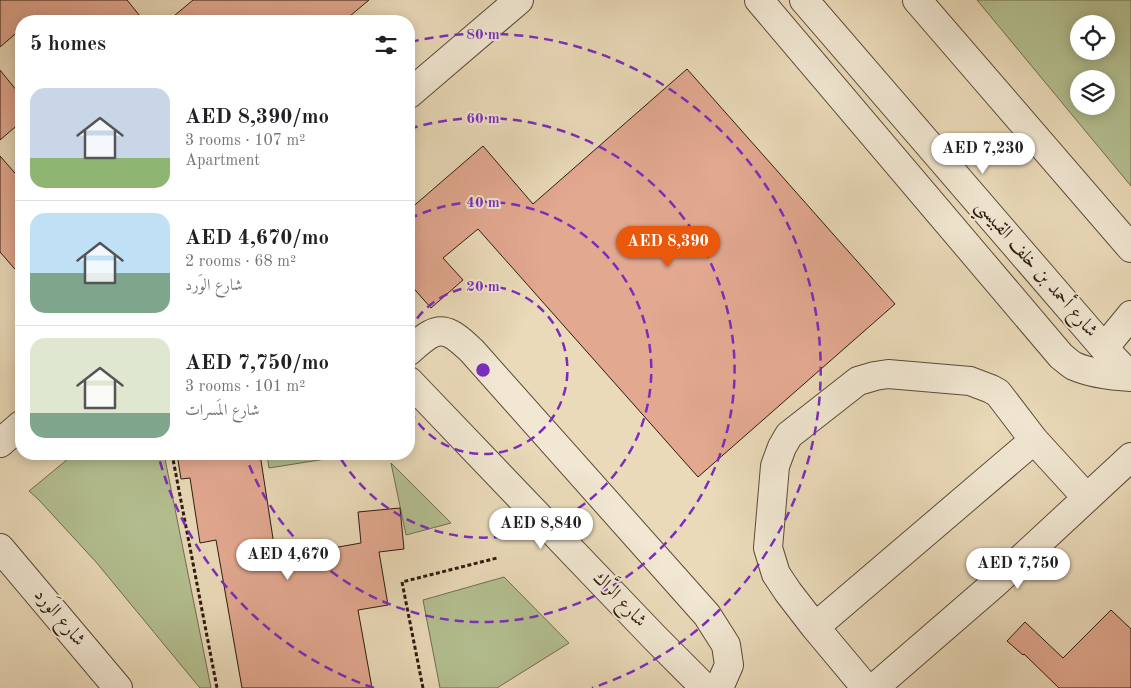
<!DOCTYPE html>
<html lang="en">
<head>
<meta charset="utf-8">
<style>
  :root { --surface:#fff; --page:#f2f2f2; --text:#202124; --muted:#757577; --line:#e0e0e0; --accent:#ea580c }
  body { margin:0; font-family:"Old Standard TT",Amiri,serif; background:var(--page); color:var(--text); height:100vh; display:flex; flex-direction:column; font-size:19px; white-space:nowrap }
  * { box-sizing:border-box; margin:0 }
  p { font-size:16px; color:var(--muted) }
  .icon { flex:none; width:28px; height:28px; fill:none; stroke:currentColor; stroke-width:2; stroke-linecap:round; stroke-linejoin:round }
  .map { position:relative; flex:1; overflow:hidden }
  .sheet { position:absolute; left:15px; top:15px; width:400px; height:445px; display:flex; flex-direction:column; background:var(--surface); border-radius:20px; box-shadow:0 2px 12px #0003 }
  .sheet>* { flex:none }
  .controls { position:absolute; left:1070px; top:15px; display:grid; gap:10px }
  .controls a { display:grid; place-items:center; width:45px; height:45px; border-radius:50%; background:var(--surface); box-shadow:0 2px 12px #0003; font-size:25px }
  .price { position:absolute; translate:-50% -42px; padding:0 11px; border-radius:18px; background:#fff; color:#222; font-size:16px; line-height:32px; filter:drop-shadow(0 1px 2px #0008) }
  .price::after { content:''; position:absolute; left:50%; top:30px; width:15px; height:11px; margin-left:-8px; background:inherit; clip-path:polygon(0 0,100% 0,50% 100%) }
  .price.current { background:var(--accent); color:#fff }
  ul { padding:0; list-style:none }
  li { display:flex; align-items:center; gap:15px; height:125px; padding:0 15px }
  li+li { border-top:1px solid var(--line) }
  li span { display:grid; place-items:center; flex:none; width:140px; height:100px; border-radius:15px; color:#555 }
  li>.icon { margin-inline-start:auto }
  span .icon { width:60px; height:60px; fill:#fffc; stroke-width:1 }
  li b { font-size:21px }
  h2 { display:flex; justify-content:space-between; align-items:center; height:60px; padding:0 15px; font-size:21px }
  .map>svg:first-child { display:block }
  .green { fill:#b4c091; stroke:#706d50; fill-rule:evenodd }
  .building { fill:#e2a890; stroke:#2d1a10 }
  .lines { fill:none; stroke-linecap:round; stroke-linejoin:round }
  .minor-casing { stroke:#5c4a3a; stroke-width:30 }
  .path { stroke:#2d1a10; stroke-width:3; stroke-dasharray:4 2.5; stroke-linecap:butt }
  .minor { stroke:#f1e7d2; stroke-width:28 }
  .ring { fill:none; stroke:#7b2cbf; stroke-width:2.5; stroke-dasharray:9 6 }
  .labels { text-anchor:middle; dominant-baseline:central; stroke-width:4; stroke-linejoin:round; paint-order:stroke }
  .street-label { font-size:19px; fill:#2d1a10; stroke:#f1e7d2 }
  .centre { fill:#7b2cbf; stroke:#f1e7d2; stroke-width:2.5 }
  .ring-label { font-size:15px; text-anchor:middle; font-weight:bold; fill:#7b2cbf; stroke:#f1e7d2; stroke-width:4; stroke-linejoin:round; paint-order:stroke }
</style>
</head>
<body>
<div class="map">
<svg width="1131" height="688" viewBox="0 0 1131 688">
  <rect width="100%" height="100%" fill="#eadab9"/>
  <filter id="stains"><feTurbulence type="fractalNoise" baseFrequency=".004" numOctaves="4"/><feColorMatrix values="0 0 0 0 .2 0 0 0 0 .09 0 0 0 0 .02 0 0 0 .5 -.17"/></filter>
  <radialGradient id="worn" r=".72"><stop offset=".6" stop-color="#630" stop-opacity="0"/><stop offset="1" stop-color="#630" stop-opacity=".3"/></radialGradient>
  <path class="green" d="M977,0h154v186zM1079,24h27v27h-27zM1079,79h27v27h-27z
    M74,454h90l47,234h-11l-104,-126 -57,-62 -10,-9z
    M267,454h90l-88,14z
    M391,463l60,60 -45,12z
    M504,577l65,66 -72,45h-57l-17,-88z"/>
  <path class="building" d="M0,0h127l17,21h-123v8l-21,18z
    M193,0h176l-25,21h-176z
    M687,69l208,235 -197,173 -220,-248 -35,29 20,22 -32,28 -22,-25v-73l74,-64 50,58z
    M0,70l21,26v26l-21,18z
    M0,156l21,24v96l-21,-24z
    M177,454h83l16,104 85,-15 -3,-31 42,-4 4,41 -25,3 9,53 -30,5 14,78h-130l-26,-148 -16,3 -10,-65 -9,1z
    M1111,610l20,19v59h-72l-35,-34 -1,1 -16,-14 18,-19 38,36z"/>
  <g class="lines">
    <defs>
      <path id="minor" d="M759,0l302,356c4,3 9,8 13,10 18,8 38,10 57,11
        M804,0l300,348 27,29
        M917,0l214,248
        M409,94l110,-94
        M1104,348l27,-33
        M409,351c7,-6 14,-13 22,-17 16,-9 30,7 41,17l235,264 19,30 3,20 -10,23
        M409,381l246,257 50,50
        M0,443l21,-18
        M0,548l118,140
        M815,627l-27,-35 -12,-18 -8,-26 7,-82 7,-19 7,-12 69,-54 17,-5 13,-2 82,7 21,8 7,4 36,47
        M866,688l-51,-61 219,-187 53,58
        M874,688l119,-103 138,-128"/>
    </defs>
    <use href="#minor" class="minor-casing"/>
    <path class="path" d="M172,454l45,234
      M423,688l-21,-106 95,-24"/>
    <use href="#minor" class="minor"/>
  </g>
  <g class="ring">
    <path d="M409 331A84 84 0 1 1 409 409"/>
    <path d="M409 219A168 168 0 1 1 338 454"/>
    <path d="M409 129A252 252 0 1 1 245 454"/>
    <path d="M374 688A336 336 0 0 1 158 454M410 42A336 336 0 0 1 592 688"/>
  </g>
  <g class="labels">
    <g class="street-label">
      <text transform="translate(1036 269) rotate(49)">شارع أحمد بن خلف القبيسي</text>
      <text transform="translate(619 600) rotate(46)">شارع الرَّاك</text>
      <text transform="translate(59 618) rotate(50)">شارع الوَرد</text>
    </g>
  </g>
  <circle cx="483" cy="370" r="8" class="centre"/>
  <g class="ring-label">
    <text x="483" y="39">80 m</text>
    <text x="483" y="123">60 m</text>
    <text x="483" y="207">40 m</text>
    <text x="483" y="291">20 m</text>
  </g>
  <rect width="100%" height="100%" filter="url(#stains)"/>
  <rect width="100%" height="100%" fill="url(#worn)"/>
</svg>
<div class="controls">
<a><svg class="icon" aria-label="locate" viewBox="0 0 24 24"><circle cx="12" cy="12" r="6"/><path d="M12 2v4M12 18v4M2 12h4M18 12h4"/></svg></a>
<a><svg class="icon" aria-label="layers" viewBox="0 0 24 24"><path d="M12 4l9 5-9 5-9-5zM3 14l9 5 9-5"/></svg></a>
</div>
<b class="price" style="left:983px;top:175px">AED 7,230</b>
<b class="price current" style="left:668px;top:268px">AED 8,390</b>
<b class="price" style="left:541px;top:550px">AED 8,840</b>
<b class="price" style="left:288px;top:581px">AED 4,670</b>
<b class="price" style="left:1018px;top:590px">AED 7,750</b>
<section class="sheet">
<h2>5 homes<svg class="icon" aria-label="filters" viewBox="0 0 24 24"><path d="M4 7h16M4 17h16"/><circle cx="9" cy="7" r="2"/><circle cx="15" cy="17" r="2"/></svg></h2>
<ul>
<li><span style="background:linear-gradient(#c9d6e8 70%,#8fb573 0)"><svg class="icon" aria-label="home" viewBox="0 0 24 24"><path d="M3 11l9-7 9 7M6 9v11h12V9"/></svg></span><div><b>AED 8,390/mo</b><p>3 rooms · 107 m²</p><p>Apartment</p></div></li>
<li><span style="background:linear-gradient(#bfe0f5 60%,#7fa58c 0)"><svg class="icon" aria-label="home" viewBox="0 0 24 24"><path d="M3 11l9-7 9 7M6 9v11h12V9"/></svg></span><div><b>AED 4,670/mo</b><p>2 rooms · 68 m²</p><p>شارع الوَرد</p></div></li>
<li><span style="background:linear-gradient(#dfe7d0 75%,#7fa58c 0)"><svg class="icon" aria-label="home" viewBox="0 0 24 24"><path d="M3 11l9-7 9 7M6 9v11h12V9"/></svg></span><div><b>AED 7,750/mo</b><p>3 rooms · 101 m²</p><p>شارع المَسرات</p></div></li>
</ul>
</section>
</div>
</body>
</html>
